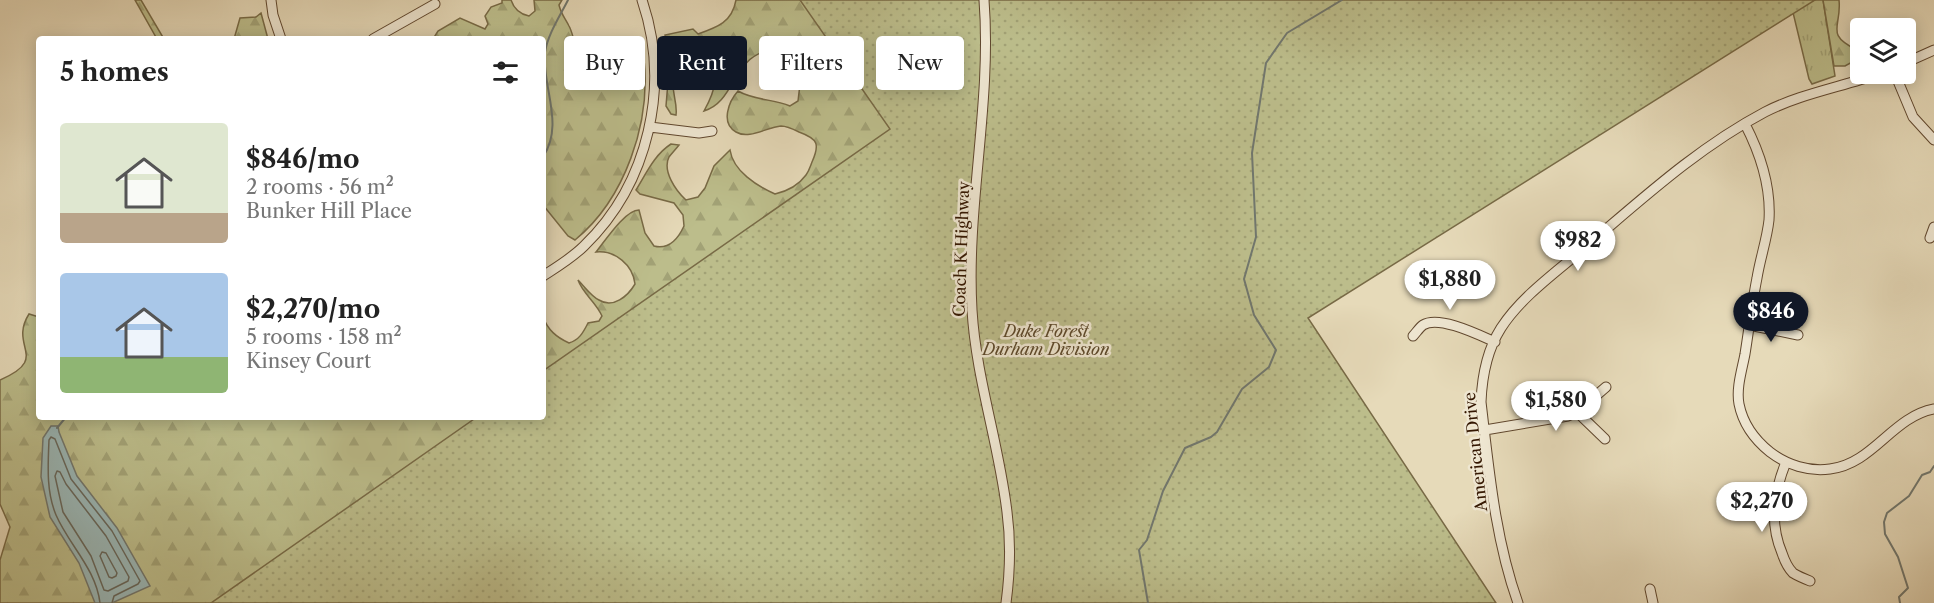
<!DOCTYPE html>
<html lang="en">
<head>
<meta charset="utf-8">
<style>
  :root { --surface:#fff; --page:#f2f2f2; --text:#222; --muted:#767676; --accent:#111827 }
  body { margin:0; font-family:"Libre Caslon Text",serif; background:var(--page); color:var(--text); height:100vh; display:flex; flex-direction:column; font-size:22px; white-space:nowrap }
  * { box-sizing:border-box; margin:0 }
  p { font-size:20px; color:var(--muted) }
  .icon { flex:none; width:33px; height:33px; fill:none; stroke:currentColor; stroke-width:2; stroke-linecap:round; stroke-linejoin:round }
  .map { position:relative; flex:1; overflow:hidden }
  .side { position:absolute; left:36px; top:36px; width:510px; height:384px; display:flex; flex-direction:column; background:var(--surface); border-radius:6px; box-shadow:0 3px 15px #0003 }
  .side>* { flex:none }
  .banner { position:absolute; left:564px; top:36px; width:570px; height:54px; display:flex; gap:12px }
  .fabs { position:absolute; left:1850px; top:18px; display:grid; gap:12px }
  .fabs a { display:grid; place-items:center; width:66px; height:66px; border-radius:6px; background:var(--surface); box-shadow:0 3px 15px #0003; font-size:30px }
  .price { position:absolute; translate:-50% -51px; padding:0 14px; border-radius:21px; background:#fff; color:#222; font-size:20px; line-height:39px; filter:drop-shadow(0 2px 3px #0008) }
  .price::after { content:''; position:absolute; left:50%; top:36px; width:18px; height:14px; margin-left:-9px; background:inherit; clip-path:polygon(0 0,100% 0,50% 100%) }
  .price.active { background:var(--accent); color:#fff }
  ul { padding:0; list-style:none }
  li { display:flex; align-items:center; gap:18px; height:150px; padding:0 24px }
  li span { display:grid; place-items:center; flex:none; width:168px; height:120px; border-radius:6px; color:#555 }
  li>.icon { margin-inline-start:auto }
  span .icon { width:72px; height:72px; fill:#fffc; stroke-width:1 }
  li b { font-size:26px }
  h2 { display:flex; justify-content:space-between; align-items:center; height:72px; padding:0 24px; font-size:26px }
  .chip { padding:0 21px; border-radius:6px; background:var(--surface); box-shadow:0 3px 15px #0003; font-size:21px; line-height:54px }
  .chip.active { background:var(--accent); color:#fff }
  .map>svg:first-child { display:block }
  .grass { fill:url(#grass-tufts); stroke:#786a46; stroke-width:1.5 }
  .forest { fill:url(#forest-firs); stroke:#786a46; stroke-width:1.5 }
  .park { fill:url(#park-dots); stroke:#786a46; stroke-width:1.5 }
  .water { fill:#9ab8b8; stroke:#71776e; stroke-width:1.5 }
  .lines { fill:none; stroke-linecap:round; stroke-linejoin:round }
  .shore { stroke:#66675c; stroke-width:1.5 }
  .stream { stroke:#71776e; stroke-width:2 }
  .minor-casing { stroke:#60472e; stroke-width:11 }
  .minor { stroke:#efe7d2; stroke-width:9 }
  .labels { text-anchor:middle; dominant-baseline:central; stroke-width:5; stroke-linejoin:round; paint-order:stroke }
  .street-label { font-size:16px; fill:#331600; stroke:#efe7d2 }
  .park-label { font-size:16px; font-style:italic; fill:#5c482a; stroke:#efe7d2 }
</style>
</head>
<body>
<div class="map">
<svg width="1934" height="603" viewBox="0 0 1934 603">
  <defs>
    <pattern id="grass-tufts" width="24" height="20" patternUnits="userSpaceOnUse" patternTransform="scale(1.5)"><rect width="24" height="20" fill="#bcbd8b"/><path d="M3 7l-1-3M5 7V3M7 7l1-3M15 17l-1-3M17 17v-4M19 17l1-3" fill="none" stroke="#a2a276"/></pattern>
    <pattern id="forest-firs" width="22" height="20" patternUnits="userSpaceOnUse" patternTransform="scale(1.5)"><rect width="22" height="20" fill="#bcbd8b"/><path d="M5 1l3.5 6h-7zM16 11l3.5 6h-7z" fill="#a2a276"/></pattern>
    <pattern id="park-dots" width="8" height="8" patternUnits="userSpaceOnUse" patternTransform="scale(1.5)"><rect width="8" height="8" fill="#bcbd8b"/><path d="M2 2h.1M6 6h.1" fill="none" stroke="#a2a276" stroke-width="1.8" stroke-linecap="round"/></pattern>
  </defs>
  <rect width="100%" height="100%" fill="#e6dab9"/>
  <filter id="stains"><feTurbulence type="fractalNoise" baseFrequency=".00333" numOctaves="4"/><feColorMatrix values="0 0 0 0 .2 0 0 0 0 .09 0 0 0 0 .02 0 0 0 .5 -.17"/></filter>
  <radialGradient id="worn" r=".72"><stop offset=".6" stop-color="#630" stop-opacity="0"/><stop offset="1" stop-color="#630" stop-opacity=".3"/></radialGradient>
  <path class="grass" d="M1790,0h33l12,76 -23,8 -3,-5z"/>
  <path class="forest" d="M135,0h6l23,39h-7z
    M502,0h9c3,9 8,14 18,16l6,-5 -1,-11h28l-3,5c2,9 6,13 10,21 4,7 4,16 9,22 16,23 38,15 60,8l6,3c7,64 -19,140 -69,181l-7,-4 -25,-31v-166h-110l5,-8 22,-13 25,11 3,-5 -3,-8 6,-9 11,-4z
    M736,0h234l24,603h-994v-43l10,-33 -10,-23v-124c51,-22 8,-33 29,-66l10,3v100h504v-60l2,-5 -2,-4v-31c5,13 13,20 26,26 10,-3 14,-10 19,-20l11,-2 3,-5c-6,-14 -19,-22 -24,-36 6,6 13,16 21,20 14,9 29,-4 36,-16 -2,-19 -20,-34 -39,-32 9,-11 29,-42 43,-42l6,23 9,13c15,4 24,-7 30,-20l-1,-11 -9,-12 -34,-9 -4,-4c10,-16 18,-35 35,-46l8,1c-3,4 -7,8 -10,12 -7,14 7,34 17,43l12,-3 7,-9 9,-22 16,-16c3,21 27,36 45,44 13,-3 23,-8 31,-19 3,-4 4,-8 6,-13 8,-18 6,-23 -13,-30 -6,-3 -12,-6 -18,-6 -14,1 -32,14 -45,6 -16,-9 -7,-31 2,-41 15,9 35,8 52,15l8,-5 3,-25 -6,-10 -28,-15c-35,8 -32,51 -63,60 13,-23 14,-36 7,-60 -10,-2 -19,2 -30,2 1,12 -4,13 -7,23 -4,14 4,26 2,39l-5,-1 -5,-8 4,-48 -5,-23 28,-6 5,5c20,-7 34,-12 38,-34z
    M1823,0h16c3,27 -15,34 18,50l-1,10 -11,6h-11z
    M261,13l7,26h-34l6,-21 16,-1z"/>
  <path class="park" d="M800,0h1015l-507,318 188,285h-1285l266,-186h66v-46l347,-242z"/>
  <path class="water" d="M51,426h7l1,6 18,44 40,52 33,58 -38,17h-17l-16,-40 -29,-46 -9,-40 2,-39z"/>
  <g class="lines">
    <path class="shore" d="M57,471l3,1 6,12 40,52 23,41 -1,4 -20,10 -4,-1 -13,-34 -28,-44 -8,-36z
      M102,552l4,1 11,20 -1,3 -4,2 -3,-1 -9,-21z
      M100,603c-4,-34 -31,-58 -44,-88 -10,-24 -8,-50 -7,-75l2,-3 4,2 16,40 41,52 28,50 -2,3 -24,12 -2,7"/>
    <path class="stream" d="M543,157c19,-29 4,-60 2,-91 0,-5 -1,-10 0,-14 3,-18 15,-36 23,-52
      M57,428l9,-11
      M1148,603l-9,-53 8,-10 16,-49 22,-43 26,-11 6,-5 25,-43 27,-22 7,-17 -22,-35 -10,-36 12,-42 -4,-84 14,-90 21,-30 55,-33
      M1900,603l-1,-6 9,-9 -10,-31 -13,-23 -1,-12 3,-9 22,-17 13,-21 8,-3 4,-6"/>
    <defs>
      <path id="minor" d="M271,0l2,15 8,24
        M984,0c8,103 -18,206 -12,310 4,68 27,134 35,202 4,30 3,61 -1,91
        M373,39l62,-35
        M1905,63l29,-13
        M1895,74l18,43 21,23
        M1745,124c15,29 26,63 24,96 -2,19 -9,39 -12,58 -5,25 -8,51 -12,76 -3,16 -9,34 -6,50 4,20 16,36 31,48 17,13 39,20 60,17 43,-5 62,-52 104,-60
        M650,127l49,6 13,-2
        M1930,238l4,-11
        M543,276c14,-9 29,-18 41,-30 65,-63 87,-161 58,-246
        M1749,325l49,10
        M1413,336c3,-3 6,-8 10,-11 16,-10 56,10 72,17
        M1577,412l28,27
        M1485,430l83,-14 9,-4 29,-25
        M1786,462c-12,30 -17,60 -4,91 2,6 6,15 11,20 5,3 12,6 17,8
        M1650,589l3,14
        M1518,603c-23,-64 -29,-134 -37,-201 1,-25 6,-52 20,-74 20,-31 54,-55 82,-79 58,-49 114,-101 182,-137 35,-18 76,-25 113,-38"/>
    </defs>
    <use href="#minor" class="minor-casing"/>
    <use href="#minor" class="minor"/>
  </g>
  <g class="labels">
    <g class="street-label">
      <text transform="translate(961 249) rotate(-88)">Coach K Highway</text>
      <text transform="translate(1475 452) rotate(-96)">American Drive</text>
    </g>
    <g class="park-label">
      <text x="1046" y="331">Duke Forest<tspan x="1046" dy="18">Durham Division</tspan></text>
    </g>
  </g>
  <rect width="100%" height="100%" filter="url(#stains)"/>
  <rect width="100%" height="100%" fill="url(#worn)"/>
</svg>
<div class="fabs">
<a><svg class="icon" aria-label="layers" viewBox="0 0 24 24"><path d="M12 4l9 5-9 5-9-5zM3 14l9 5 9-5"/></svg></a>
</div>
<b class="price" style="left:1578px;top:272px">$982</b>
<b class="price" style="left:1450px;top:311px">$1,880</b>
<b class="price active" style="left:1771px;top:343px">$846</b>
<b class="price" style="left:1556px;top:432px">$1,580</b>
<b class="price" style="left:1762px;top:533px">$2,270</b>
<div class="banner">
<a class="chip">Buy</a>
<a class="chip active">Rent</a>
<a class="chip">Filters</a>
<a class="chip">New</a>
</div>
<section class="side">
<h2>5 homes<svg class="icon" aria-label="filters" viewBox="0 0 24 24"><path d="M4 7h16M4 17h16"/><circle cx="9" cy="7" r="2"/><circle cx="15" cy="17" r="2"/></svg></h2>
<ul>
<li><span style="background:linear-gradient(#dfe7d0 75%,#b9a48a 0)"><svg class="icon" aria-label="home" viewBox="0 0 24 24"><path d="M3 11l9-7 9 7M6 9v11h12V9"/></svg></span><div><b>$846/mo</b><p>2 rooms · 56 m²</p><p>Bunker Hill Place</p></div></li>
<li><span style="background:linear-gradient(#a9c7e8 70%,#8fb573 0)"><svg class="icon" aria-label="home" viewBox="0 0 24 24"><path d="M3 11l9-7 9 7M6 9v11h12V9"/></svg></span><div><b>$2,270/mo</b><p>5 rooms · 158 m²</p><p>Kinsey Court</p></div></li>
</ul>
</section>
</div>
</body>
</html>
